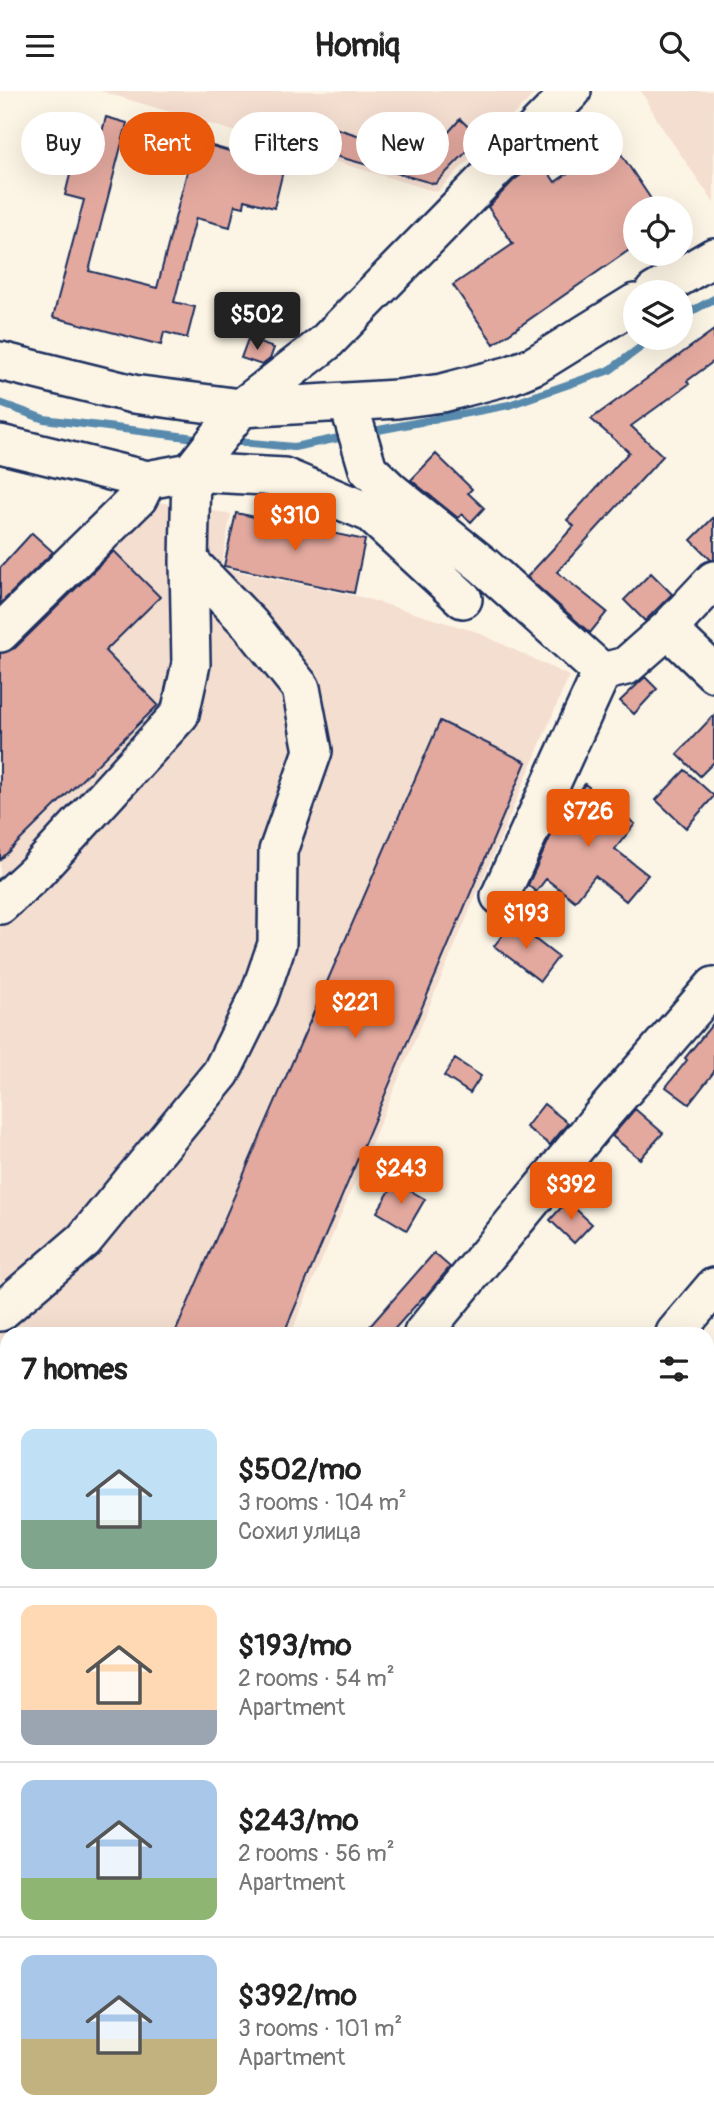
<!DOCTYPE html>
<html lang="en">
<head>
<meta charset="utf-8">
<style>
  :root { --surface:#fff; --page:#f6f6f6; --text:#222; --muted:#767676; --line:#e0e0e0; --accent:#ea580c }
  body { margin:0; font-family:Pangolin,sans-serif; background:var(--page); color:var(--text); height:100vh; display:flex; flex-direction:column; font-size:26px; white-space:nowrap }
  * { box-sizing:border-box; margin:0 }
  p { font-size:23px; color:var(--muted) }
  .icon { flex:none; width:38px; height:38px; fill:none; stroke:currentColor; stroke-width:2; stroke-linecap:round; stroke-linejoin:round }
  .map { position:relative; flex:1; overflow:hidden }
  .side { position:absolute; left:0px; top:1236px; width:714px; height:800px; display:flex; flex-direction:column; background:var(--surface); border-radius:21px 21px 0 0; box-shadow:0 7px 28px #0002 }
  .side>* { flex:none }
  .guide { position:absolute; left:21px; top:21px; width:672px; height:63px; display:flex; gap:14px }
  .controls { position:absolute; left:623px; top:105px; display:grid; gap:14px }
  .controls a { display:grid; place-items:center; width:70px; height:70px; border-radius:50%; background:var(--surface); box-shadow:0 7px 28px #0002; font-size:35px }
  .price { position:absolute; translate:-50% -60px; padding:0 16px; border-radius:7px; background:var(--accent); color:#fff; font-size:23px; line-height:46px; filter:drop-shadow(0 2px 4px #0008) }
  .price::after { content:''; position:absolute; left:50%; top:42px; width:21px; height:16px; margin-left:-10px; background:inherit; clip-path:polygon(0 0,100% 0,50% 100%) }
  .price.current { background:#222; color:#fff }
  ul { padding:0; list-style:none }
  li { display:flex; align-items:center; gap:21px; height:175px; padding:0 21px }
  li+li { border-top:2px solid var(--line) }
  li span { display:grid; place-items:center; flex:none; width:196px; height:140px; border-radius:14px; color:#555 }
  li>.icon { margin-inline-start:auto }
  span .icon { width:84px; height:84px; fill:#fffc; stroke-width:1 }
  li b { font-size:30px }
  h2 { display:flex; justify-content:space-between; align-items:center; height:84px; padding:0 21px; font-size:30px }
  .pill { padding:0 24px; border-radius:32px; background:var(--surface); box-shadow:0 7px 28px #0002; font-size:24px; line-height:63px }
  .pill.current { background:var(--accent); color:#fff }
  header { display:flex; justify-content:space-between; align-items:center; height:91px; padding:0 21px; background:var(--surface); font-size:32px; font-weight:700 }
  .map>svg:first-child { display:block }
  .built { fill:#f4ded0 }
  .water { fill:#81c7e2; stroke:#588aad; stroke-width:2 }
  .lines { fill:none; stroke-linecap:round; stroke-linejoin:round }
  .stream { stroke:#588aad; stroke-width:8 }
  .building { fill:#e3a99f; stroke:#1b2f5e; stroke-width:2 }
  .minor-casing { stroke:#1b2f5e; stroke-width:42 }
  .minor { stroke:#fcf5e5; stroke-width:37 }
</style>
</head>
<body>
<header><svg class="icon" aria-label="menu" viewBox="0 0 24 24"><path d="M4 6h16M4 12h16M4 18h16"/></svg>Homiq<svg class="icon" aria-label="search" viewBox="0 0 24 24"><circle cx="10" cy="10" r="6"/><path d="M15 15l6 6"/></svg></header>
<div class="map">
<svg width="714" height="2034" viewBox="0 0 714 2034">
  <rect width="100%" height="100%" fill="#fcf5e5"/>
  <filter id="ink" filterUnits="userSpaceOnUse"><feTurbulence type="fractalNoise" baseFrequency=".0143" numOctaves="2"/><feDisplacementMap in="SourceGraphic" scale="14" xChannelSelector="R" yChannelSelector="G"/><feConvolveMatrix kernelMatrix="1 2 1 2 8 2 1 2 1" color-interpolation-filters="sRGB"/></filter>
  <g filter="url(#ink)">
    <path class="built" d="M100,0h437l-100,101z
      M641,0h73v112l-53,-77z
      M146,409l85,14 -10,54 140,29 116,35 92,44 -278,657h-284v158l-7,-2v-841z"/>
    <path class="water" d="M714,1378v656h-516l4,-6h505v-641z"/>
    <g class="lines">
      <path class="stream" d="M681,226l33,-18
        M0,312l44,16 159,20
        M368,341l141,-27 101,-35 43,-32
        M230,350l64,6 55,-11"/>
    </g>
    <path class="building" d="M106,26l21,6 -38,148 68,17 38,-147 89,26 -10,41 -29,-8 -1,7 -9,-2 -5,22 -34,-9 -22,84 21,5 -8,31 -23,-6 -3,13 -108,-28 31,-117 -19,-5 14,-57 20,5z
      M300,26l127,40 33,-38 20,19 -45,46 -142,-40z
      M613,51l44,66h-22v38l-141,98 -41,-59 60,-41 -25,-37 26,-27 27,-19 14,21z
      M714,239v31l-27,20 2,3 -58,42 32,30 -106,116 50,40 -17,21 -63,-56 47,-51 -7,-6 62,-68 -38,-33z
      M248,248l26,9 -4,11 -8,6 -21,-7z
      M436,363l36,35 -4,4 16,15 -13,14 -9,-8 -4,4 -47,-38z
      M236,422l129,27 -11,53 -130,-27z
      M714,426v43h-3l-20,-20z
      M32,442l21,19 -53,52v-36z
      M114,460l46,46 -55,54 53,54 -158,155v-207l15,-5z
      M651,482l21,21 -27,27 -21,-21z
      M645,586l12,12 -23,25 -14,-13z
      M714,624v47l-14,14 -23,-22z
      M440,630l86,41 -242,571h-109z
      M685,679l29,26 -28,32 -30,-28z
      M585,693l50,40 -20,25 33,26 -22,26 -31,-25 -20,25 -29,-22 -10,13 -8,-7 31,-67z
      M513,831l45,35 -18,24 -46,-35z
      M714,931v50l-25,32 -23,-17 21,-27 -2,-2z
      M455,968l26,17 -11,17 -26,-17z
      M544,1013l24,19 -18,22 -24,-18z
      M635,1018l28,24 -23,26 -28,-23z
      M395,1091l30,17 -18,31 -30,-18z
      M567,1110l25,23 -18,19 -24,-23z
      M434,1162l16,14 -26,31 -1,-1 -32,36h-27z"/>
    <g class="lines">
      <defs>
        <path id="minor" d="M654,201l60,-35
          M0,270l133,33 108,14 156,-9 45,-6 69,-18 24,-10 100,-62
          M348,311l20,67 24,23 91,73 119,107 24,-6 42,-37 46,44
          M0,353l147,36 44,-8 93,5 86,36 93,86
          M668,538l46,-49
          M0,542l138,-135 9,-18
          M500,805l102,-224
          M0,814l36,-33 144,-158 11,-50 -2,-103
          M0,1221l84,-72 137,-167 38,-77 18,-52 1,-93 35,-100 -12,-63 -51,-64 -61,-63 2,-89 50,-64 84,-65 247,-252
          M423,1242l176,-214 115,-133
          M675,1242l39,-46
          M0,1501l7,-1
          M0,1709l7,-6
          M17,2034l5,-6"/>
      </defs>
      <use href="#minor" class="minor-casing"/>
      <use href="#minor" class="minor"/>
    </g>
  </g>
</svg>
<div class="controls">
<a><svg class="icon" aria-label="locate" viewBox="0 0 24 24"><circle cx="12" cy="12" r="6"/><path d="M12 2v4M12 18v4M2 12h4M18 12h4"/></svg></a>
<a><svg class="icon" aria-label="layers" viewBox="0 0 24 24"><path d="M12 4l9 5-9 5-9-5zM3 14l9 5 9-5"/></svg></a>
</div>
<b class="price current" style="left:257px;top:261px">$502</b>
<b class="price" style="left:295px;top:462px">$310</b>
<b class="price" style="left:588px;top:758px">$726</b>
<b class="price" style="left:526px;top:860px">$193</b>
<b class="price" style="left:355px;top:949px">$221</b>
<b class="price" style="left:401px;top:1115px">$243</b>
<b class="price" style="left:571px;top:1131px">$392</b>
<div class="guide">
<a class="pill">Buy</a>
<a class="pill current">Rent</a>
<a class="pill">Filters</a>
<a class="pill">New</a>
<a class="pill">Apartment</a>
</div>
<section class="side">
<h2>7 homes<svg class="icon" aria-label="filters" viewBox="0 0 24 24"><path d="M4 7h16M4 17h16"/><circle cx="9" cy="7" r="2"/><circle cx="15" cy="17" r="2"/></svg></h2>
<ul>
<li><span style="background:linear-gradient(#bfe0f5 65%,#7fa58c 0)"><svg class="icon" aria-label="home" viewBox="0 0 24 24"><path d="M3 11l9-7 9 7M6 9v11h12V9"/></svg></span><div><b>$502/mo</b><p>3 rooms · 104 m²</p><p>Сохил улица</p></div></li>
<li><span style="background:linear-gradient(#ffd9b3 75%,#9aa5b1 0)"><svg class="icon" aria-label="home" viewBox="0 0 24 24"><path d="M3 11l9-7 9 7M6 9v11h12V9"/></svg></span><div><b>$193/mo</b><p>2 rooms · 54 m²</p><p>Apartment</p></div></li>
<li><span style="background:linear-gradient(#a9c7e8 70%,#8fb573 0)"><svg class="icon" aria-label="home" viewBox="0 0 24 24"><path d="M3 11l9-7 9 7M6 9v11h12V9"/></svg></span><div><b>$243/mo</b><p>2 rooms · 56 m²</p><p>Apartment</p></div></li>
<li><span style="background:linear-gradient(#a9c7e8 60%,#c2b280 0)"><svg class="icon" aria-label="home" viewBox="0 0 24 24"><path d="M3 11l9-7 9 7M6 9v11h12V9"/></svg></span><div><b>$392/mo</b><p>3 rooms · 101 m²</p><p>Apartment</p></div></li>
</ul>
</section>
</div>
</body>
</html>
